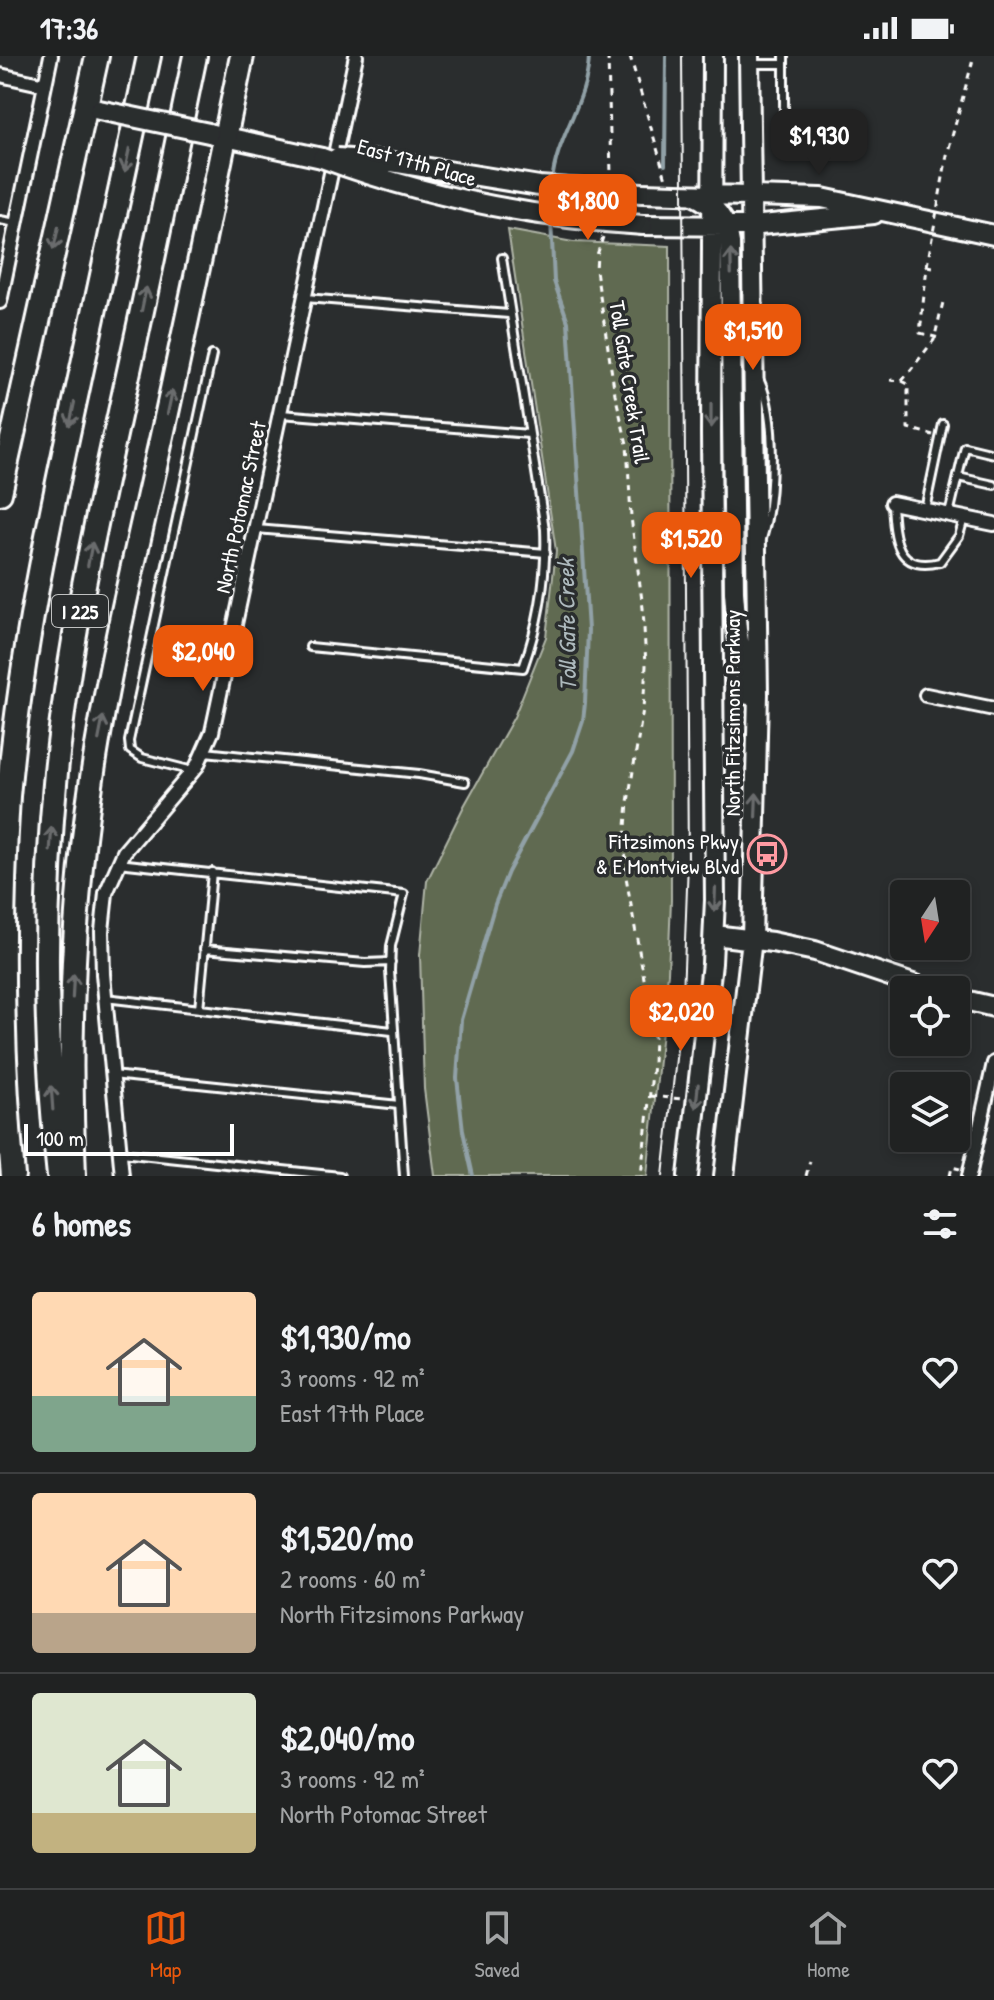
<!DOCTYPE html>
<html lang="en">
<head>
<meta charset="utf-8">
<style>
  :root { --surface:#202222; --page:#2d2f2f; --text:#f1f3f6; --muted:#a2a4a5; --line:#3d3f40; --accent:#ea580c }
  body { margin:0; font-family:"Patrick Hand",sans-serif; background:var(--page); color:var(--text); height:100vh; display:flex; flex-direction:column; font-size:30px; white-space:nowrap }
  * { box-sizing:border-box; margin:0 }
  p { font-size:26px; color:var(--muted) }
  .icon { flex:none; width:44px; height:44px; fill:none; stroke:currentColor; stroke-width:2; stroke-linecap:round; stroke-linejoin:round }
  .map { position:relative; height:1120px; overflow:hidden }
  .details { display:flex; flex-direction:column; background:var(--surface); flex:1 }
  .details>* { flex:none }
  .needle { width:52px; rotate:192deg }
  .tools { position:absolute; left:890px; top:824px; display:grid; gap:16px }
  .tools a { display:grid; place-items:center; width:80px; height:80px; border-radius:8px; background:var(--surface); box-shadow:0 4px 12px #0003,0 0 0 2px var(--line); font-size:40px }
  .scale { position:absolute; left:24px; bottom:20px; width:210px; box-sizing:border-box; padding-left:8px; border:4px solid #fff; border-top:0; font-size:22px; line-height:28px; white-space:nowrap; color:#fff; -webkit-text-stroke:6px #2a2d2e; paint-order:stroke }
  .price { position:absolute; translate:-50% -68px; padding:0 18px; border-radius:16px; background:var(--accent); color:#fff; font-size:26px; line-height:52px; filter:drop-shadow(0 2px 4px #0008) }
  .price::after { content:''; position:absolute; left:50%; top:48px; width:24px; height:18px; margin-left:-12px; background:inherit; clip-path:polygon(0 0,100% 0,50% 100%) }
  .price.current { background:#222; color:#fff }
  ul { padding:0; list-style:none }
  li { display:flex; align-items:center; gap:24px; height:200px; padding:0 32px }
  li+li { border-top:2px solid var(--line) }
  li span { display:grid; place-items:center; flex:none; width:224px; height:160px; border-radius:8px; color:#555 }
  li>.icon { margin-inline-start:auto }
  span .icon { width:96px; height:96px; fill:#fffc; stroke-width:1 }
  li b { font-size:34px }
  h2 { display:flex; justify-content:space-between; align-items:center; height:96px; padding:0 32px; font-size:34px }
  .status { display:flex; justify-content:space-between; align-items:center; height:56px; padding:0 40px; background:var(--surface); direction:ltr }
  .status svg { height:22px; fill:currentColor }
  .tabs { display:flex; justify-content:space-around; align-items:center; height:112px; border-top:2px solid var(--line); background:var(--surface); font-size:22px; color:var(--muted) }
  .tabs a { display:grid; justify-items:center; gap:4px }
  .tabs .current { color:var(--accent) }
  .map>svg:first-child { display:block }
  .green { fill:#616b51; stroke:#b0b5a8; stroke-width:2 }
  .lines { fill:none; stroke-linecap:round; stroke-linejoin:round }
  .stream { stroke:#91a1a7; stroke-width:4 }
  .lane-casing { stroke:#fff; stroke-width:12 }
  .street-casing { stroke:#fff; stroke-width:18 }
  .secondary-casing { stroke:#fff; stroke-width:24 }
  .highway-casing { stroke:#fff; stroke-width:28 }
  .path { stroke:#fff; stroke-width:3; stroke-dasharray:6 6; stroke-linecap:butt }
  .lane { stroke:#2a2d2e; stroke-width:6 }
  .street { stroke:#2a2d2e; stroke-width:12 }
  .secondary { stroke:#2a2d2e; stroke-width:18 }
  .highway { stroke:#2a2d2e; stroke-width:22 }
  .tram { stroke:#fff; stroke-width:2 }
  .secondary-bridge-casing { stroke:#fff; stroke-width:24; stroke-linecap:butt }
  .path-bridge { stroke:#fff; stroke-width:3; stroke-dasharray:6 6; stroke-linecap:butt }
  .secondary-bridge { stroke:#2a2d2e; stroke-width:18 }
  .oneway { stroke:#6a6c6d }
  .labels { text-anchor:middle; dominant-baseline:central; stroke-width:7; stroke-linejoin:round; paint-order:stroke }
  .shield { fill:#2a2d2e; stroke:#bfc0c0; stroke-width:2 }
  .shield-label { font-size:20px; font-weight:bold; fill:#fff }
  .street-label { font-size:22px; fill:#fff; stroke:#2a2d2e }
  .poi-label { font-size:22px; fill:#fff; stroke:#2a2d2e; text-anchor:end }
  .water-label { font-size:24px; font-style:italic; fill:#adb9bd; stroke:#2a2d2e }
</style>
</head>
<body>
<div class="status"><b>17:36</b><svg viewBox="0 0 49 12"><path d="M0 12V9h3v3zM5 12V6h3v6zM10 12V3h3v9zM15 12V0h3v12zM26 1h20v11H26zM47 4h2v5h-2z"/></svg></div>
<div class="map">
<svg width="994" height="1120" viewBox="0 0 994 1120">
  <rect width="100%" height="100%" fill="#2a2d2e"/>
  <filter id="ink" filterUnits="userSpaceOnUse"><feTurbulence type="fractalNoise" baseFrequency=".0125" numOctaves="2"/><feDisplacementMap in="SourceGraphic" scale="16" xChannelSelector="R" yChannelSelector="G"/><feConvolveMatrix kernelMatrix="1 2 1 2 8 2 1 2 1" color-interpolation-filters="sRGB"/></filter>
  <g filter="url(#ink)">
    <path class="green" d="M508,174l65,12 97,4 1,654 -3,73 -21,203h-212l-11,-87 -4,-134 7,-74 37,-75 50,-89 32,-80 10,-86z"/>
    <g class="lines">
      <path class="stream" d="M665,109l1,-109
        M552,127c3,-45 36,-81 37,-127
        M551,155v-19
        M473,1120l-10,-45 -6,-53 4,-58 34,-116 13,-32 65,-121 10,-30 2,-18 3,-73 -20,-308 -14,-41 -3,-61"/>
      <defs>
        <path id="lane" d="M752,8h32
          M784,75v-75
          M0,164l16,3
          M305,242l204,16
          M760,325c17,36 14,119 2,158
          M281,358l248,20
          M958,421l36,8
          M892,448c2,34 4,69 48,58l19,-26 5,-18
          M925,453l18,-85
          M949,458l16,-67 29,7
          M256,473l290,24
          M310,591l213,21c16,-45 24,-92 22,-139l-43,-271
          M205,696l214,22 46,8
          M193,715l-51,-13 -12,-8 -1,-9 83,-386
          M118,807l286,31 -13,52 -1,25 14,205
          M204,893l161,14 26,-1
          M105,942l287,33
          M199,953l13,-137
          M112,1019l287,30
          M121,1097l219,23"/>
        <path id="street" d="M0,19l45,10
          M0,246l51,-246
          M892,447l102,21
          M926,639l68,14
          M122,1120l-19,-202 -1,-43 4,-38 18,-41 73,-86 15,-34 144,-676
          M969,1120l25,-113"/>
        <path id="secondary" d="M212,78l110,24
          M642,137l180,5 172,37
          M693,139c22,10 34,24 37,48l4,349 3,38 12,65
          M643,169l108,1 123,-12
          M714,879l58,7 43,9 116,39
          M956,942l38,9
          M688,1120l24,-213 3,-63 -4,-467 2,-377
          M724,1120l28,-237 6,-245 -9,-638"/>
        <path id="highway" d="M0,437l97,-437
          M13,1120c-12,-126 -13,-253 -5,-380 12,-136 40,-270 69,-404 24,-112 48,-224 72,-336
          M59,1120c-15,-134 -16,-269 -3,-404 14,-140 46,-277 76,-415 22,-100 42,-201 63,-301
          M74,1120c-6,-133 -2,-266 18,-398 19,-127 51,-253 78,-379 25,-114 48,-229 72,-343"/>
      </defs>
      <use href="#lane" class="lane-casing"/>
      <use href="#street" class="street-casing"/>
      <use href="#secondary" class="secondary-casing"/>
      <use href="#highway" class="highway-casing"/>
      <path class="path" d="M608,0l3,119
        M630,0l36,123
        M603,181l-6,18 -1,15 19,124 12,50 4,73 12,91 3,58 -3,43 -15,93 -3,37 1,38 28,158 -1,29 -12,112
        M932,211l-5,-1 -7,67 19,5
        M890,324l12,1
        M902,325l32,-41 10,-42
        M902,325l6,3v44l25,7
        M650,1040l32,3
        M806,1120l4,-15
        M950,1120l2,-9 8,2"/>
      <use href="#lane" class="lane"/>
      <use href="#street" class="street"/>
      <use href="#secondary" class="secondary"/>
      <use href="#highway" class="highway"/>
      <path class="tram" d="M663,1120l20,-181 5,-134 -6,-805"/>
      <defs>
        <path id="secondary-bridge" d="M99,54l110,23
          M322,102c104,39 210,60 321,67
          M337,102l55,4 147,24 103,7"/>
      </defs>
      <use href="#secondary-bridge" class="secondary-bridge-casing"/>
      <path class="path-bridge" d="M927,210l20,-111 27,-99"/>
      <use href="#secondary-bridge" class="secondary-bridge"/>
    </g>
    <defs><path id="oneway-shaft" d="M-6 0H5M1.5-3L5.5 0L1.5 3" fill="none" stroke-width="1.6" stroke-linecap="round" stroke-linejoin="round" transform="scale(2)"/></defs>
    <g class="oneway">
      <use href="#oneway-shaft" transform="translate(127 104) rotate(102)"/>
      <use href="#oneway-shaft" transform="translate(56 182) rotate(102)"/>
      <use href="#oneway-shaft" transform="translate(731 206) rotate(-91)"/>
      <use href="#oneway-shaft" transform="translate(144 243) rotate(-78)"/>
      <use href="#oneway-shaft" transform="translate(170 346) rotate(-78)"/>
      <use href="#oneway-shaft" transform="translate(72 358) rotate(102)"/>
      <use href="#oneway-shaft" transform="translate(711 360) rotate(90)"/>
      <use href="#oneway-shaft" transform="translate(90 498) rotate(-79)"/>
      <use href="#oneway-shaft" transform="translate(101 672) rotate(-79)"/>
      <use href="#oneway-shaft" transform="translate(756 749) rotate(-88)"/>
      <use href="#oneway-shaft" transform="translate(51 783) rotate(-86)"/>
      <use href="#oneway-shaft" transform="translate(715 844) rotate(92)"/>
      <use href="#oneway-shaft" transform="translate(73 930) rotate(-87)"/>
      <use href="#oneway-shaft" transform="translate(697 1040) rotate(96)"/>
      <use href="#oneway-shaft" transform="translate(52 1042) rotate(-94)"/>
    </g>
  </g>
  <defs>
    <symbol id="bus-ring" viewBox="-11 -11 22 22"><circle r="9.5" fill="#2a2d2e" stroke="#ff9aa2" stroke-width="1.5"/><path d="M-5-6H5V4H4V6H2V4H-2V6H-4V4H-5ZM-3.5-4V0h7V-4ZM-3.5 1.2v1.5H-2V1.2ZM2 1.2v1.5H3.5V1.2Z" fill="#ff9aa2"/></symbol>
  </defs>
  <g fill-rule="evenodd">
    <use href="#bus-ring" x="745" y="776" width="44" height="44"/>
  </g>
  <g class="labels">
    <rect class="shield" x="52" y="539" width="56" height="32" rx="6"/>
    <g class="shield-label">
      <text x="80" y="555">I 225</text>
    </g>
    <g class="street-label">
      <text transform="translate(417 106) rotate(16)">East 17th Place</text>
      <text transform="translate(630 326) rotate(81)">Toll Gate Creek Trail</text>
      <text transform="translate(240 451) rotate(-78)">North Potomac Street</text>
      <text transform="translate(732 657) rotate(-90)">North Fitzsimons Parkway</text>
    </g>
    <g class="poi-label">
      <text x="739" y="785">Fitzsimons Pkwy<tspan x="739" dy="25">&amp; E Montview Blvd</tspan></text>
    </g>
    <g class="water-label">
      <text transform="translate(566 569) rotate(-91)">Toll Gate Creek</text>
    </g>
  </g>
</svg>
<div class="tools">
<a><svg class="needle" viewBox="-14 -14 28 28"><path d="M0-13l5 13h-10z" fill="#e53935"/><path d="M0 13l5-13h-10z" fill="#a2a4a5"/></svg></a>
<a><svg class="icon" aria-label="locate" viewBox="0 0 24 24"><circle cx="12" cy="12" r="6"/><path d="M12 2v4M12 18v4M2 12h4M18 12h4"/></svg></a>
<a><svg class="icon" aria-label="layers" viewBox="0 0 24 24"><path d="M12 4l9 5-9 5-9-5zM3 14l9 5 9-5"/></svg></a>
</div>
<div class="scale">100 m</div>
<b class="price current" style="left:819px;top:121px">$1,930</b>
<b class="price" style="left:588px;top:186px">$1,800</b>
<b class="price" style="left:753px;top:316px">$1,510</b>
<b class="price" style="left:691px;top:524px">$1,520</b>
<b class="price" style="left:203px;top:637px">$2,040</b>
<b class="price" style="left:681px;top:997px">$2,020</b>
</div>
<section class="details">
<h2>6 homes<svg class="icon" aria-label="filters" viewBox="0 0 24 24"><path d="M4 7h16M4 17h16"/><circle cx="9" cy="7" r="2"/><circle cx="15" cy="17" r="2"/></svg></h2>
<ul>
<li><span style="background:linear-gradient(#ffd9b3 65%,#7fa58c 0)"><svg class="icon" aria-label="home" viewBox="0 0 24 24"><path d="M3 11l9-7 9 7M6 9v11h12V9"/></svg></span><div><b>$1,930/mo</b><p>3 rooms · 92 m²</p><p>East 17th Place</p></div><svg class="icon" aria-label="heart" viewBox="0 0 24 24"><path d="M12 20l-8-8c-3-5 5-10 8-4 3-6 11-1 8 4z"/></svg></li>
<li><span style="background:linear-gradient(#ffd9b3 75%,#b9a48a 0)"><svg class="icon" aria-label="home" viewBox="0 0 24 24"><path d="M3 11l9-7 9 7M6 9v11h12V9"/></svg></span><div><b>$1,520/mo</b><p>2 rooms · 60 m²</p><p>North Fitzsimons Parkway</p></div><svg class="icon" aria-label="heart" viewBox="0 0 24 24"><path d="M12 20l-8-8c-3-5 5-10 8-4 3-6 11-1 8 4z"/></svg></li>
<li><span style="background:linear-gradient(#dfe7d0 75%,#c2b280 0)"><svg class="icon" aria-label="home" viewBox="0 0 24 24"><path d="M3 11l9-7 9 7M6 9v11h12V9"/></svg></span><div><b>$2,040/mo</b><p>3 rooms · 92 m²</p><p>North Potomac Street</p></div><svg class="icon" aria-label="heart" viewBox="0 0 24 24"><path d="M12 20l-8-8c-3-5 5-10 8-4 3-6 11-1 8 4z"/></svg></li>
</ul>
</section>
<nav class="tabs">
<a class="current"><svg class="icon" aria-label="map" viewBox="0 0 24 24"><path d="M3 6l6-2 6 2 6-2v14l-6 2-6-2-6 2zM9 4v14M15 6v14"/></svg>Map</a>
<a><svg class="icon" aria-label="saved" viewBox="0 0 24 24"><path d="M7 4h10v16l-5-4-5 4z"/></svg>Saved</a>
<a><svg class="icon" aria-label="home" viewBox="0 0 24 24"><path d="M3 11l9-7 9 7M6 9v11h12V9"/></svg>Home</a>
</nav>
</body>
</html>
